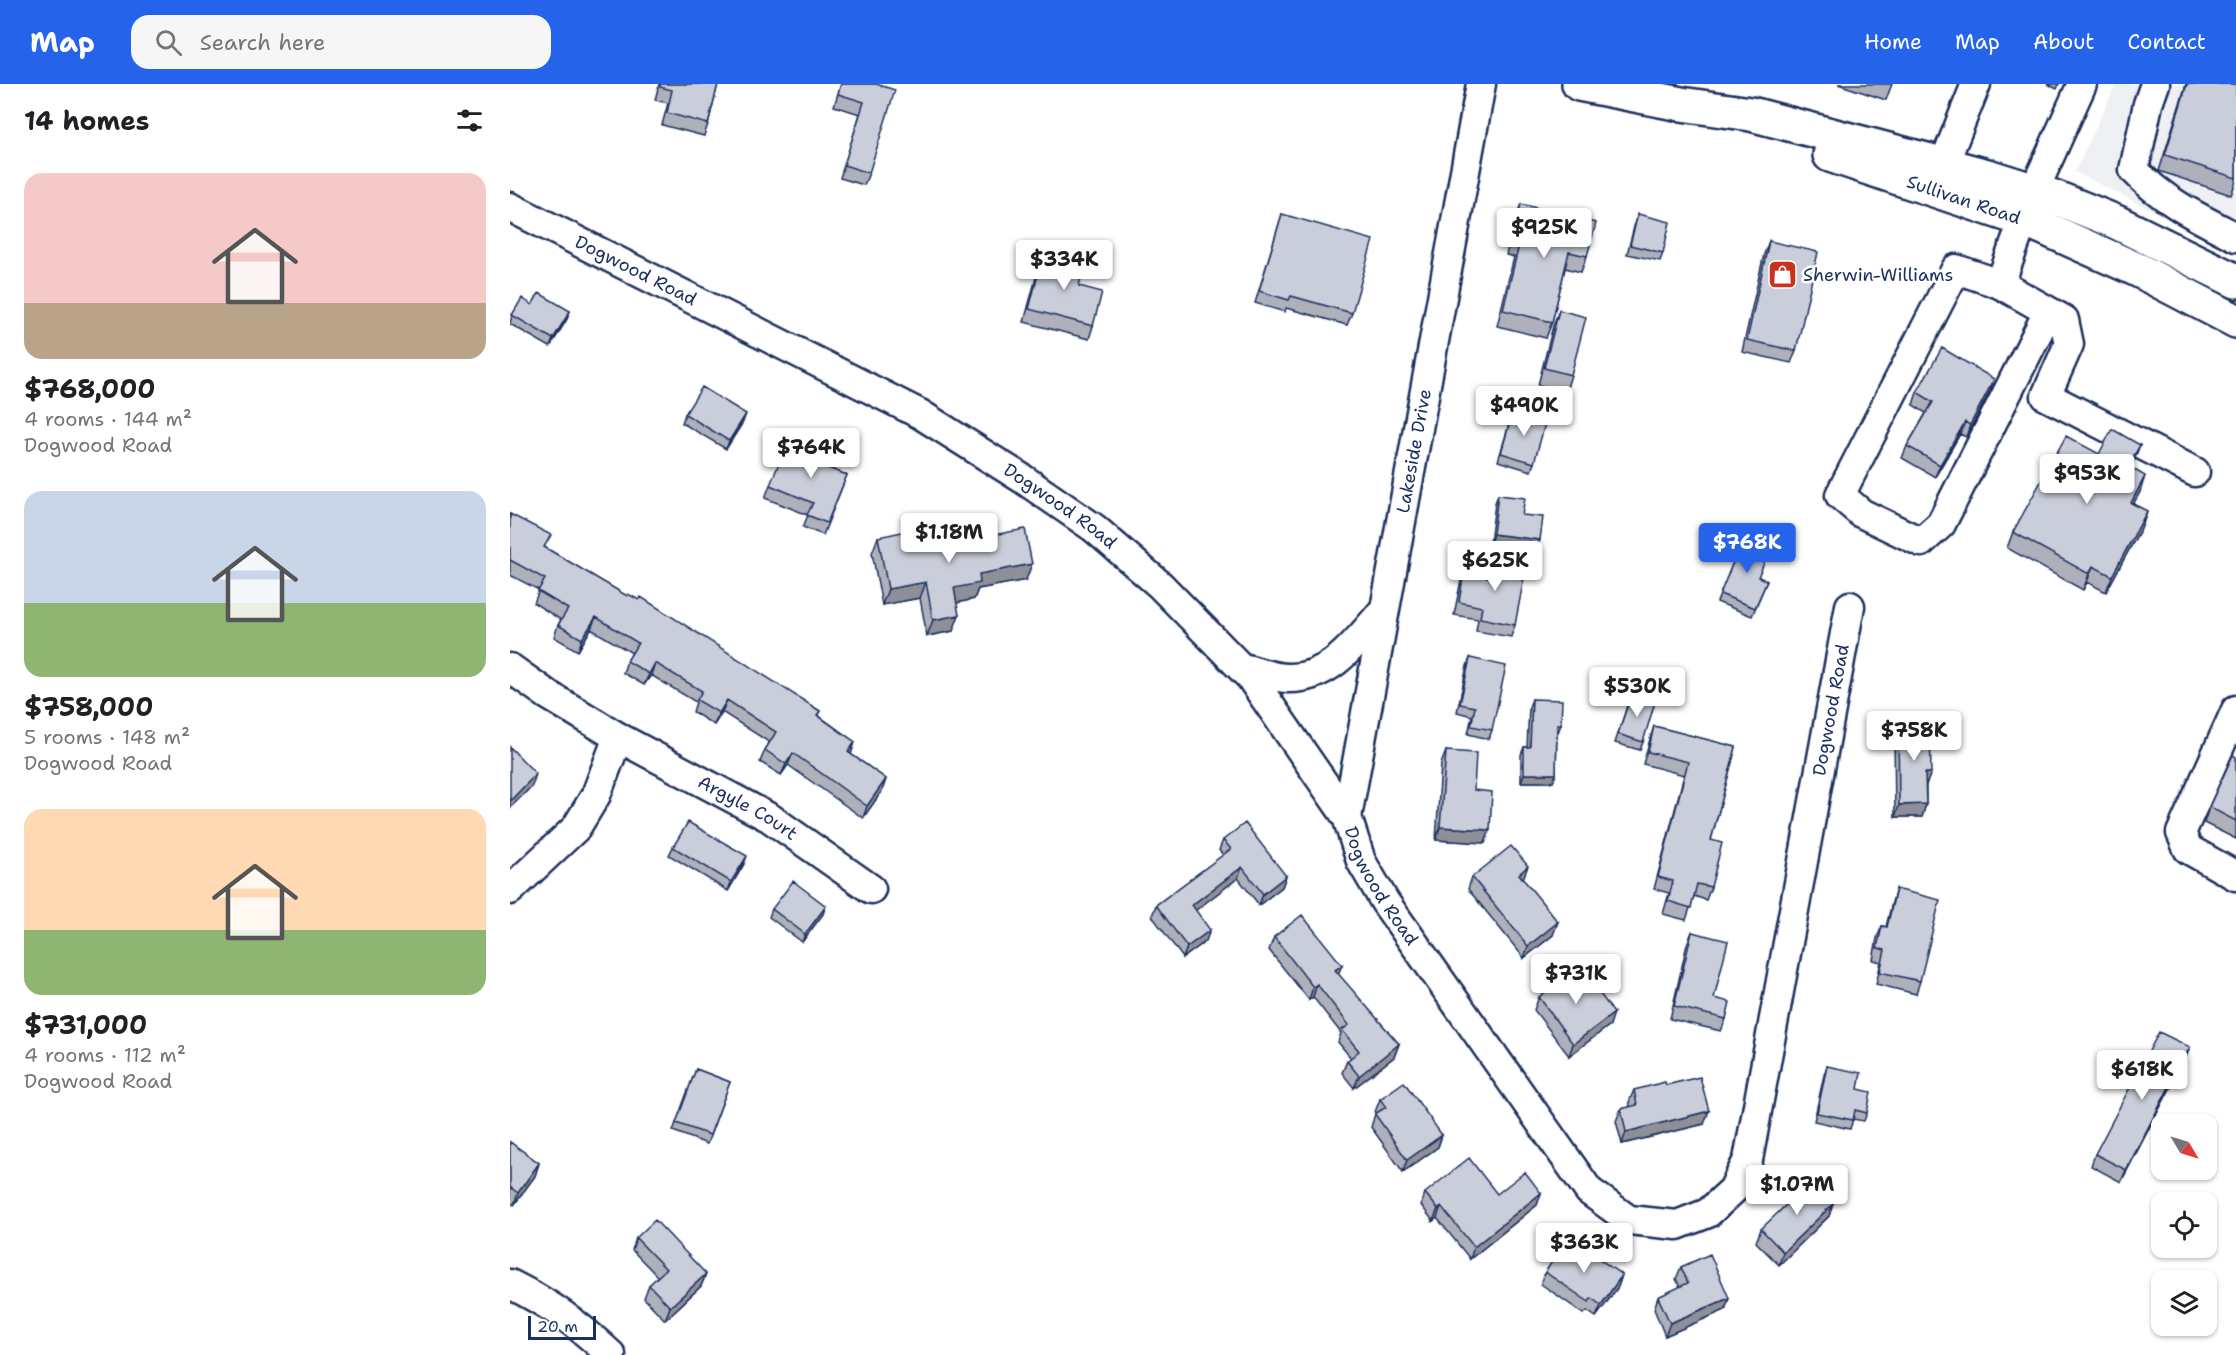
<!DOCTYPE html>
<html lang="en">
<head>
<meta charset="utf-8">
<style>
  :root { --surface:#fff; --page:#f6f6f6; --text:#202124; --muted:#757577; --accent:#2563eb }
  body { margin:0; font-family:"Shantell Sans",sans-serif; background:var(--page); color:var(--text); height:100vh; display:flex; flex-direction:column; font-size:22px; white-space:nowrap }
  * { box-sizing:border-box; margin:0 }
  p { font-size:20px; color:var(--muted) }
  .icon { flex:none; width:33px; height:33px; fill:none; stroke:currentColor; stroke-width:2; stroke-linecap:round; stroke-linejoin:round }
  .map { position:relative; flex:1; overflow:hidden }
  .details { display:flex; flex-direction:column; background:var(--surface); width:510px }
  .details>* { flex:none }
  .needle { width:39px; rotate:128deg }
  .tools { position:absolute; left:1641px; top:1030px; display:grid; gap:12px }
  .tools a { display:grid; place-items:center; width:66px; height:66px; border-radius:12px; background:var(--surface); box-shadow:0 2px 4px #0004; font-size:30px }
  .scale { position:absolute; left:18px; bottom:15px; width:68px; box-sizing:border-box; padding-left:6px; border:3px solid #1b2f5e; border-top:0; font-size:16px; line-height:21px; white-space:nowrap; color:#1b2f5e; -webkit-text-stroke:4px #fff; paint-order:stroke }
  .price { position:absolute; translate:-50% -51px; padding:0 14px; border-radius:6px; background:#fff; color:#222; font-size:20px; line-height:39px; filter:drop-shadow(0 2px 3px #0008) }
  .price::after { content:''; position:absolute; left:50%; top:36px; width:18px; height:14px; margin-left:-9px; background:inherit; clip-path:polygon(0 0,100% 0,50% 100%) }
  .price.current { background:var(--accent); color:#fff }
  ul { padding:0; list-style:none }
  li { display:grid; align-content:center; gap:12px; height:318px; padding:0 24px }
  li span { display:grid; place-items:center; height:186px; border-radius:18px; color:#555 }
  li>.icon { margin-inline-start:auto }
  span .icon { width:108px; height:108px; fill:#fffc; stroke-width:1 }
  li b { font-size:26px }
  h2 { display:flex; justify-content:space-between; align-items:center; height:72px; padding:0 24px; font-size:26px }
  header { display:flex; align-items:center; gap:36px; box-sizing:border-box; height:84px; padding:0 30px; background:var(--accent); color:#fff }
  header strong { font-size:28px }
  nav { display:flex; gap:33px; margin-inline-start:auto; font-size:21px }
  .search { width:420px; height:54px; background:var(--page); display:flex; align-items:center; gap:15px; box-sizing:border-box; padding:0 21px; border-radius:18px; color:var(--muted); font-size:22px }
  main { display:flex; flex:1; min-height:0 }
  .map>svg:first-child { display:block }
  .built { fill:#eff0f4 }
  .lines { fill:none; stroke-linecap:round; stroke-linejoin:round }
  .minor-casing { stroke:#1b2f5e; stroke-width:33 }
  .major-casing { stroke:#1b2f5e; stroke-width:38 }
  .minor { stroke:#fff; stroke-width:28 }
  .major { stroke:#fff; stroke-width:33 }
  .wall { fill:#aeb1bb; stroke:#1b2f5e; stroke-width:1.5 }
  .shaded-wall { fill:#8d9099; stroke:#1b2f5e; stroke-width:1.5 }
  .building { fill:#caceda; stroke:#1b2f5e; stroke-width:1.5 }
  .labels { text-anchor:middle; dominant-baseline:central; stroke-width:5; stroke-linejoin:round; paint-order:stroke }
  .street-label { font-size:18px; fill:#1b2f5e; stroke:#fff }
  .poi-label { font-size:18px; fill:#1b2f5e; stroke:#fff; text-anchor:start }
</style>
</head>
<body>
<header>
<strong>Map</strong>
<div class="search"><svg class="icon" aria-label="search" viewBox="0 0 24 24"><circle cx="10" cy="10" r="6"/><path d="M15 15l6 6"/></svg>Search here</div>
<nav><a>Home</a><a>Map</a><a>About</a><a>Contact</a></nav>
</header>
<main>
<section class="details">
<h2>14 homes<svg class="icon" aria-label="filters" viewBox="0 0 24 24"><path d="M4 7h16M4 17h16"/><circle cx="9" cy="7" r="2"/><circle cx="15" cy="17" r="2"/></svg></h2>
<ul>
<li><span style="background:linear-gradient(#f6c9c9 70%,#b9a48a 0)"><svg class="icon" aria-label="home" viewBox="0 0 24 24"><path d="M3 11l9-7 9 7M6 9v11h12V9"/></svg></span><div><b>$768,000</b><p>4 rooms · 144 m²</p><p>Dogwood Road</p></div></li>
<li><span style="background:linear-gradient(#c9d6e8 60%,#8fb573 0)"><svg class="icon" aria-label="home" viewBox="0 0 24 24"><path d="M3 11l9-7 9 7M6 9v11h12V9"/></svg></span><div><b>$758,000</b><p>5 rooms · 148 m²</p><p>Dogwood Road</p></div></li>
<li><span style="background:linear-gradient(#ffd9b3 65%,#8fb573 0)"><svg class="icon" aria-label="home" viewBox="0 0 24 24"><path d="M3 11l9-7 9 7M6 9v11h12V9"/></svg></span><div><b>$731,000</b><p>4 rooms · 112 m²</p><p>Dogwood Road</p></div></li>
</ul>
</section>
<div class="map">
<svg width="1726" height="1271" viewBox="0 0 1726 1271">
  <rect width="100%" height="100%" fill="#fff"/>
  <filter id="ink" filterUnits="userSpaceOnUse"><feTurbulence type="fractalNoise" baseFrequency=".0167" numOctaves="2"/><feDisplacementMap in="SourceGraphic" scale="12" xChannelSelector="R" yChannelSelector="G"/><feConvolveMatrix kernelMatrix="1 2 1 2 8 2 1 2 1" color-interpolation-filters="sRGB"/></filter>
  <g filter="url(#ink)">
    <path class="built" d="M1606,0h120v168l-161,-80z"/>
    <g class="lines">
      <defs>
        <g id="minor">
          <path d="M1645,0l-7,20 -14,66c29,31 65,48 102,67"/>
          <path d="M1434,80l32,-80"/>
          <path id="s1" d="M0,123l410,207 103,65 71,49 66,57 91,93 96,139 14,44 24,41 204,289 40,29 48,5 31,-12 25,-23 15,-30 102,-554"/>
          <path d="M1490,200l34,-93 48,-107"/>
          <path d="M1538,228l-107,212 -20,18 -60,-29 -21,-18 116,-226 44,15 64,36 5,24 -23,52 149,76"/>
          <path id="s2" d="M0,584l38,27 70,42 152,81 101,71"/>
          <path d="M732,584c14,3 31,10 46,10 44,1 70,-39 96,-68"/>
          <path d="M1726,626l-55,123 7,16 48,27"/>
          <path id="s3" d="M837,733l134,-733"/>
          <path d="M0,806l66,-62 20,-33 22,-58"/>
          <path d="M0,1200c42,21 67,39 101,71"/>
        </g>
        <g id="major">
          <path d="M1069,0l102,20 70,10 240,63 63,20 62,25 120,59"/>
          <path id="s4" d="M1320,71l203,68 105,47 98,51"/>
        </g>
      </defs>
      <use href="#minor" class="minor-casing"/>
      <use href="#major" class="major-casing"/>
      <use href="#minor" class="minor"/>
      <use href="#major" class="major"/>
    </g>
    <path class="wall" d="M149,0h59l-10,40 -4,12 -42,-11 6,-22 -13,-3z
      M331,0h35l-7,89 -5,12 -24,-7 20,-64 -26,-8z
      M1328,0h54l-6,16z
      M1537,0h12l-2,5z
      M1676,0h50v97l-5,14 -72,-24z
      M1011,120l66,52 -6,16 -16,-4 -13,54 -6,16 -49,-12 17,-69 -8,-2 9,-35z
      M772,130l70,99 -5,12 -61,-17 -1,4 -30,-9z
      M1128,130l25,39 -3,8 -33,-7 8,-31z
      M1259,157l27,110 -5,12 -49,-11 22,-98z
      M534,167l35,35 14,40 -4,13 -65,-17 16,-59z
      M22,221l38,6 -3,8 -17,28 -40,-23 2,-9z
      M1049,226l12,65 -5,16 -28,-6 15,-59z
      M1480,307l-24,46 -6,-3 -25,43 -33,-19 5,-12 19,-33 -13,-8 4,-13z
      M1003,327l21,52 -3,8 -33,-10z
      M175,330l58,8 -17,27 -44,-26z
      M1589,370l35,7 -3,7 9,24 -7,12 14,7 -6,17 -35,64 -19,-10 -4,8 -76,-42 6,-16z
      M296,376l41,15 -24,60 -20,-8 5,-12 -43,-17 5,-13z
      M988,411l24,20 15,34 -47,-6 5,-40z
      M0,430l36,34 274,163 -2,4 37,27 -4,12 35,25 -4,12 -19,27 -75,-53 -7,10 -21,-13 5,-12 4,-8 -47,-30 -8,13 -21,-13 3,-10 -45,-27 -7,10 -21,-12 4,-12 5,-8 -41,-24 -13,22 -24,-14 4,-12 3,-5 -27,-17 5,-13 -29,-15z
      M368,453l63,8 85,35 -48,9 -4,10 -18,4 -3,28 -26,5 -7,-38 -38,7 -10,-52z
      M1233,454l16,39 8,4 -15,35 -35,-14z
      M980,477l25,64 -4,12 -35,-6 2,-12 -24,-4 6,-30 4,-13 21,4z
      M960,574l22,72 -3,9 -21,-5 4,-18 -15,-4 10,-46z
      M1022,615l29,25 -3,8h-1l-1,42 -3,8h-32v-27l3,-8h3l2,-40z
      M1118,619l15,39 -3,8 -25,-7z
      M1388,639l28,62v19l-4,13h-27l-1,-82z
      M1144,642l82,21 -25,93v47l-5,13 -12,-4 -8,24 -23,-6 6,-21 -15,-4 30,-114 -41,-11 7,-25z
      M936,667l28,39 11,53 -49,-3 5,-76z
      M1726,673v82l-32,-16 5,-16z
      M713,756l63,36 -4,11 -23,18 -21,-27 -43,32 11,31 -23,17 -31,-42 4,-11 67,-50 -4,-5z
      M163,763l71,17 -16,27 -59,-36z
      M962,793l51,2 30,56 -29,23 -56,-69z
      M1386,805l24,92 -4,13 -40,-10 5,-22 -8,-2 4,-22 5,-12 4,1 6,-25z
      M262,825l51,5 -21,28 -33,-25z
      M1182,848l22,66 12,21 -5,12 -51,-12 17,-75z
      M764,853l64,37 61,70 -5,13 -40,31 -12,-15 5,-12 4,-3 -13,-16 3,-9 -28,-36 -4,3 -40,-50z
      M1029,913l71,28 -41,31 -35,-46z
      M1680,963l-5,13 -64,122 -30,-16 4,-12z
      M1317,982l31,23 9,24 -3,8 -11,-2 -3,10 -36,-8 10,-46z
      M186,985l34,13 -23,62 -34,-13z
      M1156,1001l38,39 -82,20 -6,-23 5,-12 9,-2 -1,-5 5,-12z
      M870,1015l62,36 -4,12 -35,25 -32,-45 4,-13h2l-2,-2z
      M0,1058l29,21 -4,13 -21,29 -4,-3z
      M915,1109l72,1 44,-1 -4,12 -67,54 -33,-41 -4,3 -12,-16z
      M1323,1120l-4,12 -50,49 -23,-23 5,-13z
      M126,1154l70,36 -5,12 -36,34 -21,-22 5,-13 9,-8 -26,-27z
      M1078,1175l34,16 -4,12 -22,30 -9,-6 -3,3 -43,-30 4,-12z
      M1171,1183l48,31 -4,12 -60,26 -11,-27 4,-12 22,-10 -4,-8z"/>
    <path class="shaded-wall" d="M60,227l-3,8 -17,28 3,-8z
      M1484,295l-4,12 -24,46 4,-12z
      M236,330l-3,8 -17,27 3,-8z
      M1455,338l-5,12 -25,43 5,-12z
      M1630,361l-6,16 -12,21 6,-16z
      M1635,392l-5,16 -15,27 6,-16z
      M1637,427l-6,17 -35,64 6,-16z
      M983,450l47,6 -3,9 -47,-6z
      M522,480l-6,16 -48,9 -4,10 -26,6 6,-17 25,-14z
      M1583,482l-6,16 -4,8 6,-16z
      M416,498l-6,16 -38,7 6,-16z
      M449,531l-6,16 -26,5 6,-16z
      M86,533l-5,12 -13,22 4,-12z
      M145,579l-4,12 -7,10 5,-11z
      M217,616l-5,12 -8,13 5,-12z
      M1047,640h4l-3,8h-4z
      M345,658l-4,12 -3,-2z
      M283,669l-5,12 -7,10 5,-11z
      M1415,689h6l-5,12h-5z
      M26,690l-4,12 -22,22v-7z
      M1014,690h32l-3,8h-32z
      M376,695l-4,12 -19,27 4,-12z
      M1416,720l-4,13h-27l4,-12z
      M930,743l50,3 -5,13 -49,-3z
      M237,772l-3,8 -16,27 3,-9z
      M1018,782l-5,13 -9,7 5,-12z
      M732,783l-4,11 -50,38 4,-11z
      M776,792l-4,11 -23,18 4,-11z
      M316,822l-3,8 -21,28 3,-8z
      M1048,838l-5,13 -29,23 4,-12z
      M700,846l-4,11 -23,17 4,-11z
      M832,881l-5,12 -2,-7z
      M807,900l-4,13 -4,3 4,-13z
      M1104,929l-4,12 -41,31 4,-12z
      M889,960l-5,13 -40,31 5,-12z
      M1680,963l-5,13 -64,122 5,-12z
      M1199,1027l-5,13 -82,20 4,-12z
      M932,1051l-4,12 -35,25 4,-12z
      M29,1079l-4,13 -21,29 4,-12z
      M1031,1109l-4,12 -67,54 4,-12z
      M1323,1120l-4,12 -50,49 4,-13z
      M931,1122l-4,12 -4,3 5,-12z
      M196,1190l-5,12 -36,34 5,-13z
      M1112,1191l-4,12 -22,30 5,-12z
      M1219,1214l-4,12 -60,26 5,-13z"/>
    <path class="building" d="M150,0h58l-10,40 -41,-11 5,-23 -12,-3z
      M331,0h35l19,6 -26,83 -25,-8 20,-63 -26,-8z
      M1677,0h49v94l-71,-23z
      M1011,120l75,19 -9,33 -18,-4 -17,70 -49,-12 17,-69 -8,-2z
      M772,130l91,26 -21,73 -61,-17 -2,4 -30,-9z
      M1128,130l32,8 -7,31 -33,-8z
      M1259,157l49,11 -22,99 -49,-11z
      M534,167l41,11 -6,24 23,6 -9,34 -64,-17z
      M29,209l31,18 -17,28 -41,-24 10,-17 10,7z
      M1049,226l27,7 -15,58 -27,-7z
      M1432,264l52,31 -24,46 -5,-3 -25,43 -33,-19 26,-44 -16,-10z
      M192,303l44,27 -17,27 -44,-27z
      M1003,327l33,9 -12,43 -33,-10z
      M1602,345l28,16 -12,21 17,10 -14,27 16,8 -35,65 -19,-10 -4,8 -76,-42 53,-96 33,18z
      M306,353l18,8 -9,22 22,8 -20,48 -20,-8 6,-12 -43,-18 14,-34 22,9z
      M988,411l27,3 -3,17 21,2 -3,23 -47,-6z
      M0,430l41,21 -7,12 83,49 1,-2 11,6 2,-3 179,114 -3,4 38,27 -7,10 38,27 -19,27 -74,-53 -7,11 -21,-14 11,-18 -49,-32 -8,13 -22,-13 5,-9 -47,-28 -6,11 -22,-13 11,-18 -42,-26 -14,22 -24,-14 10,-16 -30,-18 7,-12 -35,-19z
      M515,445l7,35 -53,10 1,9 -26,5 5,27 -26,5 -7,-38 -38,7 -10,-52 34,-7 2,12 25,-5 2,8z
      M1233,454l27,11 -12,28 9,4 -12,27 -35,-14z
      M980,477l36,6 -11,58 -35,-7 2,-11 -23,-5 5,-30 23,5z
      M960,574l36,8 -14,64 -21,-4 4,-19 -15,-3z
      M1121,611l24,7 -12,40 -25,-8z
      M1022,615l30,1 -1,24h-4l-1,50h-32v-27h6z
      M1420,638l1,51h-6l1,31 -27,1 -1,-82z
      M1144,642l82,21 -25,93 11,3 -11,44 -14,-3 -6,24 -23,-7 5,-20 -15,-4 30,-115 -40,-10z
      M0,663l26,27 -26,27z
      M936,667l30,2 -2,37 18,2 -2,38 -50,-3z
      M1723,671l3,2v64l-27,-14z
      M178,738l59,34 -16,26 -58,-35z
      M735,739l41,53 -23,18 -21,-27 -50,38 18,25 -23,17 -31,-42 75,-56 -8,-9z
      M1001,762l17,20 -9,8 39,48 -30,24 -56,-69z
      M283,797l33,25 -21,28 -33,-25z
      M1386,805l44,11 -20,81 -40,-9 5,-22 -8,-2 5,-22 5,1z
      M792,831l40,50 -7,5 64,74 -40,32 -12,-15 12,-10 -17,-21 7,-5 -32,-41 -4,3 -39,-50z
      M1182,848l36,9 -14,57 16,4 -4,17 -52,-13z
      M1070,882l34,47 -41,31 -34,-47z
      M1649,948l31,15 -64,123 -31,-16z
      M1317,982l34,7 -3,16 13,3 -4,21 -12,-3 -2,10 -36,-7z
      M186,985l34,13 -20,53 -34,-12z
      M1190,993l9,34 -83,21 -5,-23 16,-4 -3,-15 31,-8 1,3z
      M894,998l38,53 -35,25 -32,-46 11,-7 -6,-8z
      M0,1058l29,21 -21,30 -8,-6z
      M959,1074l28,36 28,-22 16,21 -67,54 -33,-41 -3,3 -13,-16z
      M1301,1097l22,23 -50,48 -22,-23z
      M145,1136l51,54 -36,33 -21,-22 17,-16 -30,-31z
      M1055,1159l23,16 4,-5 30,21 -21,30 -10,-7 -2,4 -44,-30z
      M1200,1170l19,44 -59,25 -12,-26 30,-14 -7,-16z"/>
  </g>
  <defs>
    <symbol id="shop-square" viewBox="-11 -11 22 22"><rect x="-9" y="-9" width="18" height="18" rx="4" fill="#c8321e" stroke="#fff"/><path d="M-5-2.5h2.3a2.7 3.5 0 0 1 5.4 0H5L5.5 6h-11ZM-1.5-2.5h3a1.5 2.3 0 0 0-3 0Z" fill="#fff"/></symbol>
  </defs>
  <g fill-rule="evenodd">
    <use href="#shop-square" x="1256" y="174" width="33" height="33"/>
  </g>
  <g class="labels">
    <g class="street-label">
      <text stroke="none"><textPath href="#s4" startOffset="141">Sullivan Road</textPath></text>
      <text stroke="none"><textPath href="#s1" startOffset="141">Dogwood Road</textPath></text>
      <text stroke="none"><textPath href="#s3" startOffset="372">Lakeside Drive</textPath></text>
      <text stroke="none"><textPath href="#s1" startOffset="627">Dogwood Road</textPath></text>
      <text stroke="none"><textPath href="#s1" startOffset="2157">Dogwood Road</textPath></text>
      <text stroke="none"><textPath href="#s2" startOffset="276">Argyle Court</textPath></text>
      <text stroke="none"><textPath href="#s1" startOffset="1131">Dogwood Road</textPath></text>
    </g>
    <g class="poi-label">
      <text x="1293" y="191">Sherwin-Williams</text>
    </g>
  </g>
</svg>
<div class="tools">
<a><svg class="needle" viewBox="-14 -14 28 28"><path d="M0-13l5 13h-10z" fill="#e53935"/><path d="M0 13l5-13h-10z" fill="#757577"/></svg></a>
<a><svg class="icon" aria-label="locate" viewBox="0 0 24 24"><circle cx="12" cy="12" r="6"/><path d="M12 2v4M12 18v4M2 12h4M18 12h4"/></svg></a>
<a><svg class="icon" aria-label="layers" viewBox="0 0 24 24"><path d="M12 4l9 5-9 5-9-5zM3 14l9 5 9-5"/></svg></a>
</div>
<div class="scale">20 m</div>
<b class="price" style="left:1034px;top:175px">$925K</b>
<b class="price" style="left:554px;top:207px">$334K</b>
<b class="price" style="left:1014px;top:353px">$490K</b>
<b class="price" style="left:301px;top:395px">$764K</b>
<b class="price" style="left:1577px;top:421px">$953K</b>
<b class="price" style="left:439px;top:480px">$1.18M</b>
<b class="price current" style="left:1237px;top:490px">$768K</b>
<b class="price" style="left:985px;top:508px">$625K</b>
<b class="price" style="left:1127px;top:634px">$530K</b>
<b class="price" style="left:1404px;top:678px">$758K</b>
<b class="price" style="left:1066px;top:921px">$731K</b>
<b class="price" style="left:1632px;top:1017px">$618K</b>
<b class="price" style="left:1287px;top:1132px">$1.07M</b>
<b class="price" style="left:1074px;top:1190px">$363K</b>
</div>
</main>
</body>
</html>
